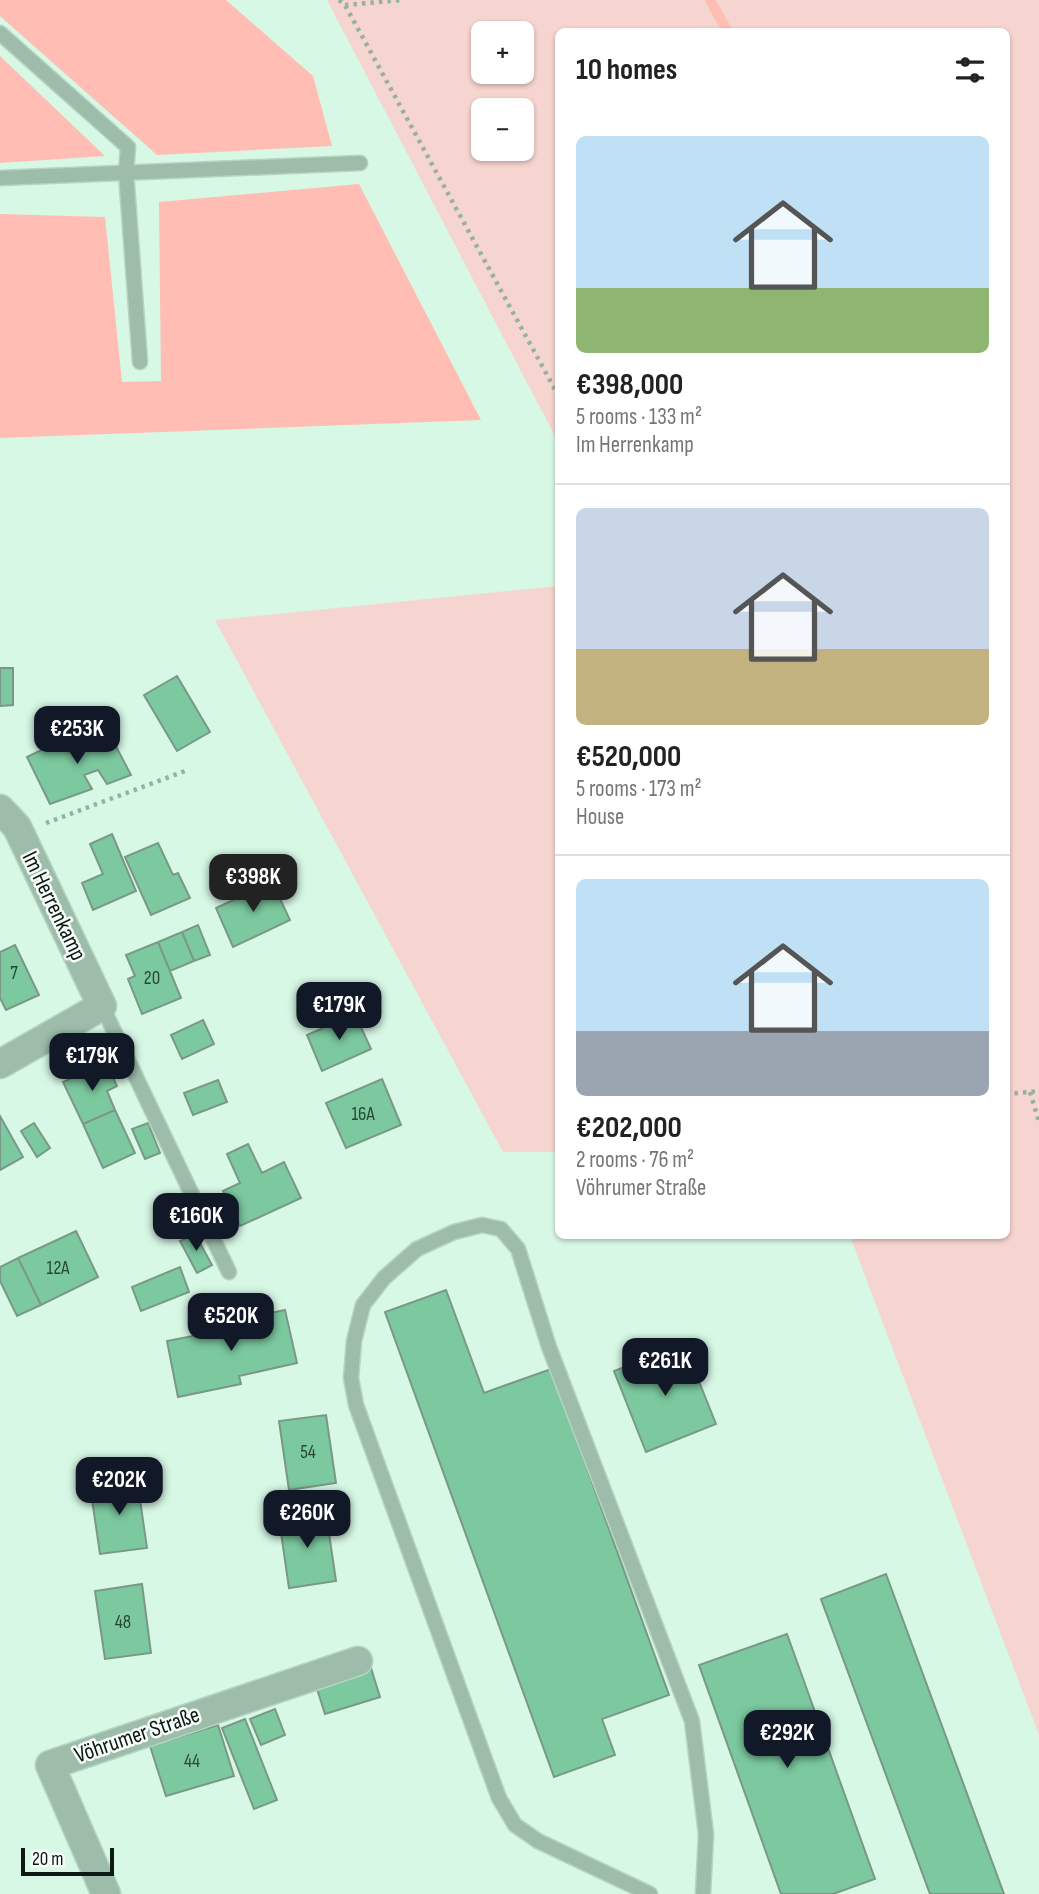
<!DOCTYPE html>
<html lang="en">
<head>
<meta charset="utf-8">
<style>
  :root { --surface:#fff; --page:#f2f2f2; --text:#222; --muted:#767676; --line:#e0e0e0; --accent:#111827 }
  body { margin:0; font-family:"Sofia Sans Condensed",sans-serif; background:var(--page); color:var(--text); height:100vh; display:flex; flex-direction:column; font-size:26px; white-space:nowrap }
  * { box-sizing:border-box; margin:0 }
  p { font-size:23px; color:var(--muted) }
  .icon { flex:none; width:38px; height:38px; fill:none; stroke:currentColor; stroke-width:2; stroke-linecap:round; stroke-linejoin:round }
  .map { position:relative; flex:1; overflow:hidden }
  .panel { position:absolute; left:555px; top:28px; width:455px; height:1211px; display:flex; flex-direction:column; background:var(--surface); border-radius:10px; box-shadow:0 2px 5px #0004 }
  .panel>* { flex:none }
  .controls { position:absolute; left:471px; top:21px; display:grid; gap:14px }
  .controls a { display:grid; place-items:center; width:63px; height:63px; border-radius:10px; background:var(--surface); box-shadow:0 2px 5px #0004; font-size:35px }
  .scale { position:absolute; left:21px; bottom:18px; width:93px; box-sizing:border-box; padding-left:7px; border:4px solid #0d1912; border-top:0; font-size:19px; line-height:24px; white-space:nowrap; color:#0d1912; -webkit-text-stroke:5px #f7fdfa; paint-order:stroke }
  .price { position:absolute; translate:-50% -60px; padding:0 16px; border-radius:14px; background:var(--accent); color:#fff; font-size:23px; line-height:46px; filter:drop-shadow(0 2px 4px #0008) }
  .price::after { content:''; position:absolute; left:50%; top:42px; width:21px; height:16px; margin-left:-10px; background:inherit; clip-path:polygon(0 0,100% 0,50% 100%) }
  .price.selected { background:#222; color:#fff }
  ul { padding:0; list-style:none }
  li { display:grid; align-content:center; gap:14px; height:371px; padding:0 21px }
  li+li { border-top:2px solid var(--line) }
  li span { display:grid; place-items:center; height:217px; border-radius:10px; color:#555 }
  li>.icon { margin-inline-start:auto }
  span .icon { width:126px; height:126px; fill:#fffc; stroke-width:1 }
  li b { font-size:30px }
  h2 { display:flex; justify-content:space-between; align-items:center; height:84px; padding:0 21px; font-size:30px }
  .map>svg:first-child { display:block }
  .green { fill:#f6d4cf; fill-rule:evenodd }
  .water { fill:#ffbdb3 }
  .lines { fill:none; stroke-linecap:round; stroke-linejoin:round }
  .stream { stroke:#ffbdb3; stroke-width:10 }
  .building { fill:#7cc99f; stroke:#7a9887; stroke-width:2 }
  .lane-casing { stroke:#b7d4c3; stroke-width:17 }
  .street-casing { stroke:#b7d4c3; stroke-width:31 }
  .path { stroke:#96b1a1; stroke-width:4.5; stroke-dasharray:3.5 5; stroke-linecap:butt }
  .lane { stroke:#9dbdaa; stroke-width:14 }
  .street { stroke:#9dbdaa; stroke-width:28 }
  .labels { text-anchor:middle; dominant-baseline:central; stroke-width:5; stroke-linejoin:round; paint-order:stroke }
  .number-label { font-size:19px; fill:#294535 }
  .street-label { font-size:23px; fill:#0d1912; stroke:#f7fdfa }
</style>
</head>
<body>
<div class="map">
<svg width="1039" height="1894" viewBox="0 0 1039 1894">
  <rect width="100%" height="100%" fill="#d7f8e5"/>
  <path class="green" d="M327,0h712v1735l-189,-499h156v-1204h-448v410zM522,33v39h-39v-39zM522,110v39h-39v-39z
    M558,586v566h-55l-288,-532z"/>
  <path class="water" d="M0,0h226l87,76 19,70 -175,9 -157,-139z
    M0,56l105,100 -105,7z
    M359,184l122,236 -481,18v-224l105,3 17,165 39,-1 -2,-179z"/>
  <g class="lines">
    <path class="stream" d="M710,0l18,32"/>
  </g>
  <path class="building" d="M0,668h13v37l-13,1z
    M177,676l33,56 -33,19 -33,-56z
    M90,728l8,13 12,-6 21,40 -24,9 -9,-14 -14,5 8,14 -42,15 -23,-47 35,-17 6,12 14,-5 -9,-10z
    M112,834l24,57 -43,19 -11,-27 21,-9 -13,-30z
    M158,843l15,32 5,-2 12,25 -39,17 -26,-58z
    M272,882l18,38 -57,27 -17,-39z
    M198,925l12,30 -16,6 -12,-29z
    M182,932l12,29 -24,10 -12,-29z
    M158,942l23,56 -39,16 -14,-35 7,-3 -9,-21z
    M15,945l24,50 -33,15 -6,-12v-46z
    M355,1014l16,35 -49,22 -15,-36z
    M203,1020l11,24 -32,15 -11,-24z
    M106,1062l11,24 -10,5 8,19 -32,14 -20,-42z
    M382,1079l19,46 -55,23 -20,-45z
    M218,1080l9,22 -34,13 -9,-22z
    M115,1110l20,43 -32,15 -20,-44z
    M0,1116l23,41 -23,13z
    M34,1123l16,25 -13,9 -16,-26z
    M148,1123l12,30 -15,6 -13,-30z
    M248,1144l14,29 22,-11 17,36 -61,28 -17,-35 17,-8 -13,-29z
    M76,1231l22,46 -57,28 -23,-47z
    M195,1234l17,31 -15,8 -17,-32z
    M18,1258l23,47 -24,11 -17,-35v-14z
    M180,1267l9,25 -48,19 -9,-24z
    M446,1290l38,103 67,-24 118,326 -67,24 13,36 -61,22 -169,-465z
    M285,1310l12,53 -58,13 2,8 -63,13 -11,-56 62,-12 -2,-7z
    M684,1344l32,80 -70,28 -32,-81z
    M326,1415l10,68 -47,7 -10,-69z
    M137,1479l10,69 -47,6 -10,-68z
    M326,1513l10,68 -47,7 -10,-69z
    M886,1574l118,320h-74l-109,-295z
    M142,1584l9,69 -46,6 -10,-68z
    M787,1634l88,245 -42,15h-52l-82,-229z
    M371,1668l9,29 -55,17 -9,-28z
    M275,1709l10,26 -24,10 -11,-26z
    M245,1719l32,81 -23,9 -32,-81z
    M218,1725l16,51 -68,20 -16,-50z"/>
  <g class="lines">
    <defs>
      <path id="lane" d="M0,33l128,114 -2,25 14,190
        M0,178l360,-15
        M102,1006l127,266
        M650,1894l-112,-53 -23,-16 -16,-27 -143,-393 -5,-27 3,-37 9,-36 21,-27 33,-29 37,-17 28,-7 19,4 17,20 31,98 143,374 14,113 -3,60"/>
      <path id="street" d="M0,809l17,18 85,179 -102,58
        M106,1894l-56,-129 308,-104"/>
    </defs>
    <use href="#lane" class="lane-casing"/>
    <use href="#street" class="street-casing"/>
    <path class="path" d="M339,0l6,5 213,390
      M345,5l58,-5
      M46,823l142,-53
      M1030,1092l9,30
      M1006,1094l33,-3"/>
    <use href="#lane" class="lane"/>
    <use href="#street" class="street"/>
  </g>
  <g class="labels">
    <g class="number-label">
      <text x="14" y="973">7</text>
      <text x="152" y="978">20</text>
      <text x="363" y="1114">16A</text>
      <text x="58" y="1268">12A</text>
      <text x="308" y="1452">54</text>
      <text x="123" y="1622">48</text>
      <text x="192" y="1761">44</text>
    </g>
    <g class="street-label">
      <text transform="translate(54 906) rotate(64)">Im Herrenkamp</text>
      <text transform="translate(137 1735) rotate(-19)">Vöhrumer Straße</text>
    </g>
  </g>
</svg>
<div class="controls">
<a>+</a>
<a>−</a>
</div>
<div class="scale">20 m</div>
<b class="price" style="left:77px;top:766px">€253K</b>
<b class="price selected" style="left:253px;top:914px">€398K</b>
<b class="price" style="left:339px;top:1042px">€179K</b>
<b class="price" style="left:92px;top:1093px">€179K</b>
<b class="price" style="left:196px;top:1253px">€160K</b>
<b class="price" style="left:231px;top:1353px">€520K</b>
<b class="price" style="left:665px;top:1398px">€261K</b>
<b class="price" style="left:119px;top:1517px">€202K</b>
<b class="price" style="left:307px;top:1550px">€260K</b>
<b class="price" style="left:787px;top:1770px">€292K</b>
<section class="panel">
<h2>10 homes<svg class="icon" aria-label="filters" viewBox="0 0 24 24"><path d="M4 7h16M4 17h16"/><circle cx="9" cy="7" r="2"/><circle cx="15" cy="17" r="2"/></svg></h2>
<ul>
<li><span style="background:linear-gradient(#bfe0f5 70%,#8fb573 0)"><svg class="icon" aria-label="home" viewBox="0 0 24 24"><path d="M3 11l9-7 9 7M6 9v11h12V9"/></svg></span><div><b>€398,000</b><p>5 rooms · 133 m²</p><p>Im Herrenkamp</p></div></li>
<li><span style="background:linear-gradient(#c9d6e8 65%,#c2b280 0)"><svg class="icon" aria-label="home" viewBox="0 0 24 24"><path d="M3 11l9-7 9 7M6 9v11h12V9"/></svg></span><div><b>€520,000</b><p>5 rooms · 173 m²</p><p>House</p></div></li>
<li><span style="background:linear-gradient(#bfe0f5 70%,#9aa5b1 0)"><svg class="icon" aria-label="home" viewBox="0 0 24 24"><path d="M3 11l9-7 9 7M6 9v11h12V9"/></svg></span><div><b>€202,000</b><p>2 rooms · 76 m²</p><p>Vöhrumer Straße</p></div></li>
</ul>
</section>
</div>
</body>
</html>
